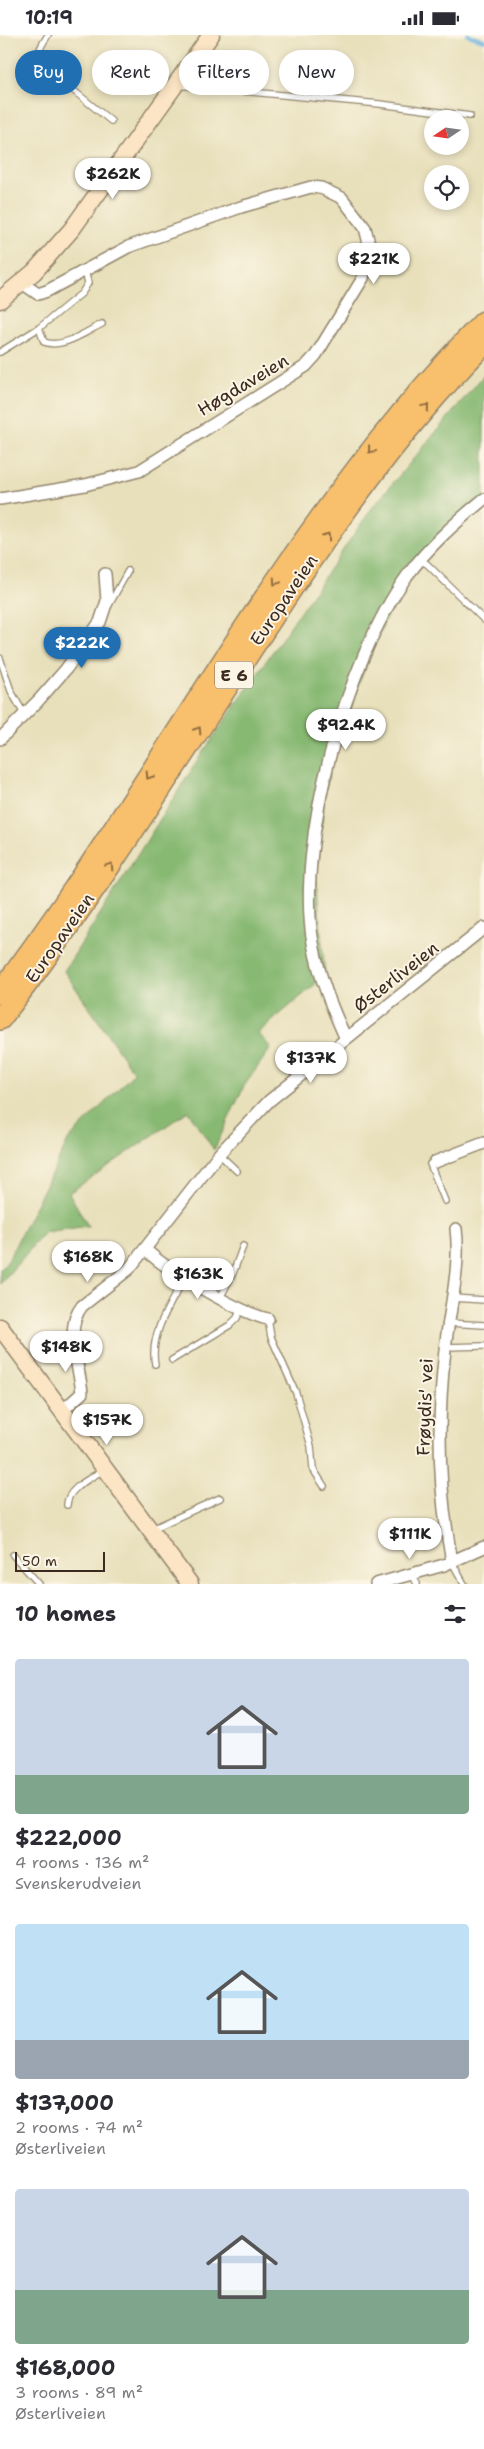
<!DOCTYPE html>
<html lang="en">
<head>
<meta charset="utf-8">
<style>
  :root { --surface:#fff; --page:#f7f7f7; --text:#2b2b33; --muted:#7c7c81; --accent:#1f6fb2 }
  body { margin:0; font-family:"Shantell Sans",sans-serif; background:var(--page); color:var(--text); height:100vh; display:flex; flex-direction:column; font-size:19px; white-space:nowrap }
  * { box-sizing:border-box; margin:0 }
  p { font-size:16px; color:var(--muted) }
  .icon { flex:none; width:28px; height:28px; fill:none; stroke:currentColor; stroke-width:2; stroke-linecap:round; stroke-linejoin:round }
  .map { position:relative; height:1549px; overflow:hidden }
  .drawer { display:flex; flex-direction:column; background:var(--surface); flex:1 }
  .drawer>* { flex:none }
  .banner { position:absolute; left:15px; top:15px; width:455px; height:45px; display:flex; gap:10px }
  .needle { width:32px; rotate:257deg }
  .tools { position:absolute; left:424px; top:75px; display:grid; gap:10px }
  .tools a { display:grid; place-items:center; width:45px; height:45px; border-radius:50%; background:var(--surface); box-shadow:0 2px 8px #0003; font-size:25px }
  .scale { position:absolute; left:15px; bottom:12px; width:90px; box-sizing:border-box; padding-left:5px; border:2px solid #3b2a1e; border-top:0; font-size:14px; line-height:18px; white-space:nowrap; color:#3b2a1e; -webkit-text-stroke:4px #fcf5e5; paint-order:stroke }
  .price { position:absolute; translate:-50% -42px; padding:0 11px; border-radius:18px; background:#fff; color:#222; font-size:16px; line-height:32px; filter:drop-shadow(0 1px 2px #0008) }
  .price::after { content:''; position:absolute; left:50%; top:30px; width:15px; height:11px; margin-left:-8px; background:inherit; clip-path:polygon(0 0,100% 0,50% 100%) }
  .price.current { background:var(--accent); color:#fff }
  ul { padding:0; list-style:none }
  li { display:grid; align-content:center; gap:10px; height:265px; padding:0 15px }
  li span { display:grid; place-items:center; height:155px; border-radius:5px; color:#555 }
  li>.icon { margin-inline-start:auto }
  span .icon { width:90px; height:90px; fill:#fffc; stroke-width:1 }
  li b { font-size:21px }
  h2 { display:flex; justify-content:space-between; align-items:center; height:60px; padding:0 15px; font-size:21px }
  .tag { padding:0 18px; border-radius:22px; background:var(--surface); box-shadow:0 2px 8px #0003; font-size:18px; line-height:45px }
  .tag.current { background:var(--accent); color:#fff }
  .status { display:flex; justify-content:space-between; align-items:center; height:35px; padding:0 25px; background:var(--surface); direction:ltr }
  .status svg { height:14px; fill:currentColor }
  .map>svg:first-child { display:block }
  .forest { fill:#88b973; stroke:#627248 }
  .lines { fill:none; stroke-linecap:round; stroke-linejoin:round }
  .stream { stroke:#67b1df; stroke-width:4 }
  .lane-casing { stroke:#92856c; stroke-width:8 }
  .street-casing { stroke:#92856c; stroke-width:14 }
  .secondary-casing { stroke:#92856c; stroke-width:19 }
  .highway-casing { stroke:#92856c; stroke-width:24 }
  .lane { stroke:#fff; stroke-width:5.5 }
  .street { stroke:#fff; stroke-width:11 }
  .secondary { stroke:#fce5c4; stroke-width:16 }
  .highway { stroke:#f8bf6c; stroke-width:21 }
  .oneway { stroke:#906d41 }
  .labels { text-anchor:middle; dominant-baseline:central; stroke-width:4; stroke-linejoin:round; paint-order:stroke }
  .shield { fill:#fcf5e5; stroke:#75675a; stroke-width:1 }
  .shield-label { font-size:16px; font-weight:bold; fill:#3b2a1e }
  .street-label { font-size:18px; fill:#3b2a1e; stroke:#fcf5e5 }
</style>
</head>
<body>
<div class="status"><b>10:19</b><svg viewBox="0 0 49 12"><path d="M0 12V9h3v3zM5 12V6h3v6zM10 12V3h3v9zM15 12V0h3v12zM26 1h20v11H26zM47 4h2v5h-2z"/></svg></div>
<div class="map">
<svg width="484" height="1549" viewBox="0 0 484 1549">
  <rect width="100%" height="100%" fill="#fcf5e5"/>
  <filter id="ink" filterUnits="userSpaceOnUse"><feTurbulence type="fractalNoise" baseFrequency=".02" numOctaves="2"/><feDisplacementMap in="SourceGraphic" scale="10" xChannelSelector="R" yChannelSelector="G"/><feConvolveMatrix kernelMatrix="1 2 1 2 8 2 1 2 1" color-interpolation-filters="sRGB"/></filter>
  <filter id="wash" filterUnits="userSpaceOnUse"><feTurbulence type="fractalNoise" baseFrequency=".0096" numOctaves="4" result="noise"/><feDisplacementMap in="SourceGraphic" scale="20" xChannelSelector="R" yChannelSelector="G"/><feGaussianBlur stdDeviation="1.12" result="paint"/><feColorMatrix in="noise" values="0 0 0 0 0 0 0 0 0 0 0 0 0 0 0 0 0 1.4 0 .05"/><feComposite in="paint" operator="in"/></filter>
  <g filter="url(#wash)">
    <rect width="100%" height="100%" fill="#e8e0bb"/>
    <path class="forest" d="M484,340v126l-55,47 -32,44 -58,138 -14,62 -9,84 9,100 -67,57 13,15 -27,38 -30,64 -26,-39 -119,82 19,33 -43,6 -45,52v-15l7,-7 62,-123 65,-66 -70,-102 135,-213 173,-250z"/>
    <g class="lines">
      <path class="stream" d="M468,0l16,5"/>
    </g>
  </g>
  <g filter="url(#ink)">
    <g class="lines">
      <defs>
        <path id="lane" d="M48,0c-6,10 -14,19 -6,30l69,56
          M177,50l203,19 90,12
          M39,293l5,14c19,7 41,-10 58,-18
          M0,317l39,-24 43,-35 6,-10 -3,-13
          M420,525l7,4 57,56
          M109,570l19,-34
          M0,623l11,33 13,23
          M219,1119l18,17
          M435,1127l-5,2 15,37
          M220,1263l13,-25 10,-27
          M452,1263l32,2
          M268,1284l3,18 25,56 15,53 2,23 11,17
          M448,1288l36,2
          M445,1312l39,-1
          M172,1325l58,-35 7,-7 4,-10
          M155,1329c-6,-30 16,-61 30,-87
          M67,1470c0,-17 25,-27 36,-35
          M152,1494l68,-31
          M13,1520l26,29
          M452,1527l12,22
          M412,1538l5,11"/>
        <path id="street" d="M0,464l85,-14 54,-14 167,-105 10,-11 47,-77 7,-31 -5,-19 -23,-30 -21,-10 -10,-1 -70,20 -113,40 -81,44 -9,3 -16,-11
          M0,704l38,-38 28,-32 34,-47 7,-21 -2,-27
          M346,1004c-14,-31 -27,-62 -33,-96 -18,-101 34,-284 94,-367 22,-30 49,-54 77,-77
          M435,1127l49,-19
          M146,1215c20,20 94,63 122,69
          M62,1376l20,-18c-2,-27 -19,-63 0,-87l47,-37 90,-115 50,-53 215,-173
          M452,1526c-14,-70 -15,-140 -7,-211 4,-40 16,-81 11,-121
          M376,1549l68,-19 40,-18"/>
        <path id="secondary" d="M0,265l34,-28 38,-43 139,-194
          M0,1292l190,257"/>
        <path id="highway" d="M0,958c166,-220 289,-474 484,-671
          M0,984c90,-117 168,-243 249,-366 70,-108 144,-217 235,-309"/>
      </defs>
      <use href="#lane" class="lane-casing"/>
      <use href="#street" class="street-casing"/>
      <use href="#secondary" class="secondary-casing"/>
      <use href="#highway" class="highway-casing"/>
      <use href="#lane" class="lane"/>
      <use href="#street" class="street"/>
      <use href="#secondary" class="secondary"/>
      <use href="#highway" class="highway"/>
    </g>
    <defs><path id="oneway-chevron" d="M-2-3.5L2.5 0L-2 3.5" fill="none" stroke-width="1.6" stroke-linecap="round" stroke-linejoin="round" transform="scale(1.25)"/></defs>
    <g class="oneway">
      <use href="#oneway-chevron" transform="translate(426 372) rotate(-50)"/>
      <use href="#oneway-chevron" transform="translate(371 415) rotate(128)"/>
      <use href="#oneway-chevron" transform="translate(327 501) rotate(-54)"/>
      <use href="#oneway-chevron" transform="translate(276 547) rotate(124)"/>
      <use href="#oneway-chevron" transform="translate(198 695) rotate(-57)"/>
      <use href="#oneway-chevron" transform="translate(149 741) rotate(123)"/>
      <use href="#oneway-chevron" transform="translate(110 831) rotate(-56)"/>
    </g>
  </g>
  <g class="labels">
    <rect class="shield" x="215" y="626.5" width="38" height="27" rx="4"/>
    <g class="shield-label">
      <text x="234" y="640">E 6</text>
    </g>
    <g class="street-label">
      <text transform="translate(243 350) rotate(-31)">Høgdaveien</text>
      <text transform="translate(284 565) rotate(-56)">Europaveien</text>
      <text transform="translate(60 903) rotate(-55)">Europaveien</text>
      <text transform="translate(396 942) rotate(-38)">Østerliveien</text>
      <text transform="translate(425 1372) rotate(-88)">Frøydis' vei</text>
    </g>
  </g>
</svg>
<div class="tools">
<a><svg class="needle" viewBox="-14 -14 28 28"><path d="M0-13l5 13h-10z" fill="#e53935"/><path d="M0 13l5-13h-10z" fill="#7c7c81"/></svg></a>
<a><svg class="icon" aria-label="locate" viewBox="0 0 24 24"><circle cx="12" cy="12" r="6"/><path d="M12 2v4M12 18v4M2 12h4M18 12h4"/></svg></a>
</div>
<div class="scale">50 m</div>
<b class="price" style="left:113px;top:165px">$262K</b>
<b class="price" style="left:374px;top:250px">$221K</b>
<b class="price current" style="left:82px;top:634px">$222K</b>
<b class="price" style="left:346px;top:716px">$92.4K</b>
<b class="price" style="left:311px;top:1049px">$137K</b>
<b class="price" style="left:88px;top:1248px">$168K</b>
<b class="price" style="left:198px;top:1265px">$163K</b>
<b class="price" style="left:66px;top:1338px">$148K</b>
<b class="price" style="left:107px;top:1411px">$157K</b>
<b class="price" style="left:410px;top:1525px">$111K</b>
<div class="banner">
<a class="tag current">Buy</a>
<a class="tag">Rent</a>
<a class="tag">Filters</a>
<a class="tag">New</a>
</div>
</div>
<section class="drawer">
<h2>10 homes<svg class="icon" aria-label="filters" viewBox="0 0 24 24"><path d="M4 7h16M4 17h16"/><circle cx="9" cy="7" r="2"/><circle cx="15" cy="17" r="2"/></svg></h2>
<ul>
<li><span style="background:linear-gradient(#c9d6e8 75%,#7fa58c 0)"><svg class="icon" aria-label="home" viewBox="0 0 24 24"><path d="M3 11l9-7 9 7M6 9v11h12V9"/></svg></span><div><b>$222,000</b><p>4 rooms · 136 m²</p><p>Svenskerudveien</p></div></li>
<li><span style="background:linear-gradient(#bfe0f5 75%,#9aa5b1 0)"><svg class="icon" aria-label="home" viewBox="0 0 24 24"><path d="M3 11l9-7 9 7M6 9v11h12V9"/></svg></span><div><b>$137,000</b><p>2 rooms · 74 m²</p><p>Østerliveien</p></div></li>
<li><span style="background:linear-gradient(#c9d6e8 65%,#7fa58c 0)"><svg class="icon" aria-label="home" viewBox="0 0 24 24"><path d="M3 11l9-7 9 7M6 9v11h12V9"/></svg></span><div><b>$168,000</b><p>3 rooms · 89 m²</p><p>Østerliveien</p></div></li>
</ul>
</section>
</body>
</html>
